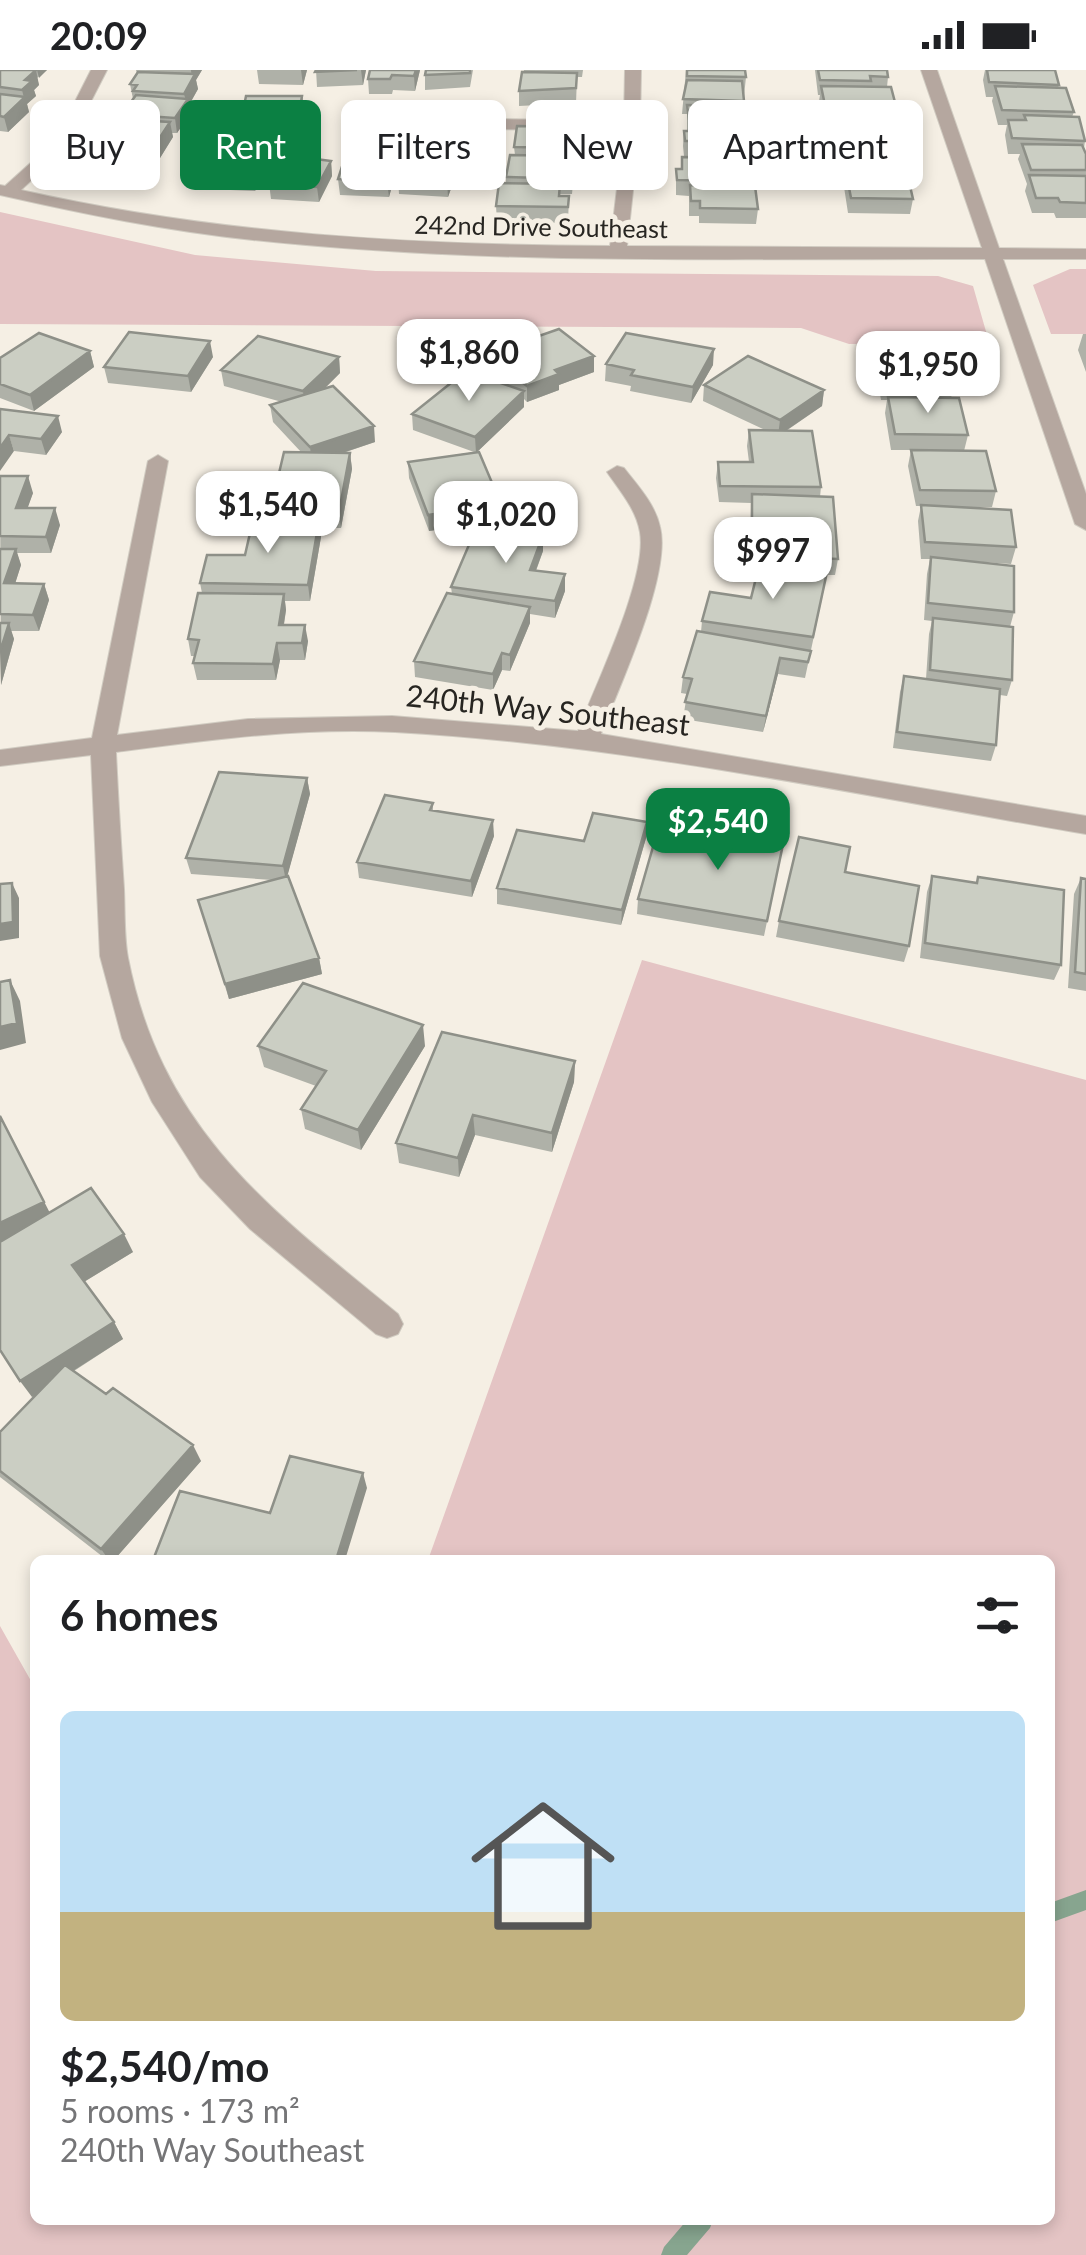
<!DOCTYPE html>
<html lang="en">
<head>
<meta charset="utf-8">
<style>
  :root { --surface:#fff; --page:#f6f6f6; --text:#202124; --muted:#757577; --line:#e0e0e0; --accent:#0b8043 }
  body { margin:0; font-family:Lato,sans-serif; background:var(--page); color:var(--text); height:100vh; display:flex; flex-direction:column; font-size:38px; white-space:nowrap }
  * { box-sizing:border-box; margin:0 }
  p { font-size:32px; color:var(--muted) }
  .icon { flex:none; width:55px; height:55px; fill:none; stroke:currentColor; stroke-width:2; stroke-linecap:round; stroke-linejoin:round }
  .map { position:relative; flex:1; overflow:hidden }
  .sheet { position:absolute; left:30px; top:1485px; width:1025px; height:670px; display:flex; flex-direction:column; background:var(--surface); border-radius:15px; box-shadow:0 5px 15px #0003 }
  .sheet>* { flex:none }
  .guide { position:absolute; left:30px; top:30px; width:1028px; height:90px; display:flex; gap:20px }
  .price { position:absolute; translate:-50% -85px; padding:0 22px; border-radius:20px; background:#fff; color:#222; font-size:32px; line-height:65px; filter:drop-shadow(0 2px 5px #0008) }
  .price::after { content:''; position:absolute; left:50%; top:60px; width:30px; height:22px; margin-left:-15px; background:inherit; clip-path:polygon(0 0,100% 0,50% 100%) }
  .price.active { background:var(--accent); color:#fff }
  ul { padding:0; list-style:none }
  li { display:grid; align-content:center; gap:20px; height:530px; padding:0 30px }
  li+li { border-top:2px solid var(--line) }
  li span { display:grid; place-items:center; height:310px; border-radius:15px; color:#555 }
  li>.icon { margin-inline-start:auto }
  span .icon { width:180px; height:180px; fill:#fffc; stroke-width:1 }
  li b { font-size:42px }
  h2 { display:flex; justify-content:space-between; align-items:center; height:120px; padding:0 30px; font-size:42px }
  .tag { padding:0 35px; border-radius:15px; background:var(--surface); box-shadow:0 5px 15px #0003; font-size:35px; line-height:90px }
  .tag.active { background:var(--accent); color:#fff }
  .status { display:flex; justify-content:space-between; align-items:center; height:70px; padding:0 50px; background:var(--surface); direction:ltr }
  .status svg { height:28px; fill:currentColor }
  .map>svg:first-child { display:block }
  .green { fill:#e4c4c4 }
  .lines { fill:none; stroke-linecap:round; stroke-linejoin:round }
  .stream { fill:#87a58f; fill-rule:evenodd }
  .minor-casing { stroke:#d0cbc1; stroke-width:2 }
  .minor { fill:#b5a79f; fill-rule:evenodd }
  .wall { fill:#afb1a8 }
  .shaded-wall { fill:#8e9088 }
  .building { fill:#cbcec3; stroke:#8e9088; stroke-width:2.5 }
  .labels { text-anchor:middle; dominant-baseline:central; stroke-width:10; stroke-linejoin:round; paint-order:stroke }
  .far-street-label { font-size:25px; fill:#272521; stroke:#f5efe4 }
  .street-label { font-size:30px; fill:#272521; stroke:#f5efe4 }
</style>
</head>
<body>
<div class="status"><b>20:09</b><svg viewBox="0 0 49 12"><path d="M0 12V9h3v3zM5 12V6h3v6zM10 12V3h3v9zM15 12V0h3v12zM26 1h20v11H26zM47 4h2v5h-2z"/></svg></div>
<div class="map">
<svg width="1086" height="2185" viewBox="0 0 1086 2185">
  <rect width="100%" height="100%" fill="#f5efe4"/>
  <path class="green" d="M0,142l195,43 181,16 562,5 35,10 16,56 -140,2 -48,-16 -801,-4z
    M1070,199h16v65h-35l-18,-49z
    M642,890l444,120v1175h-1086v-629l35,62v532h1015v-660h-622z"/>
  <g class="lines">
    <path class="stream" d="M1086,1820v20l-36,13v-20z
      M687,2150h26l-3,8 -23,27h-26l3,-8z"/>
    <defs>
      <path id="minor" d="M91,0h16l-39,76 -47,44c194,44 390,55 589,56l14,-115 -138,-2 -67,5 -8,-5 8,-5 67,-5 138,2 1,-51h16l-1,56 -13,120 355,2 -61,-178h16l62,178 87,1v10h-83l83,235v36l-11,-6 -90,-265c-243,-1 -489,7 -732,-19 -86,-9 -169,-26 -253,-45v-10l5,1 50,-45z
        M158,385l10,6 -51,274 131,-16 144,-3 186,15c17,-45 70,-153 62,-199 -4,-23 -20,-41 -33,-60l10,-6 7,2c14,18 31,36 36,59 12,47 -41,160 -59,207l485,82v18c-229,-39 -458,-89 -691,-102 -93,-5 -187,8 -279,20 2,46 5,91 8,137 1,23 0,47 4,69 34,173 143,252 270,356l5,10 -5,10 -11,4 -11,-4 -126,-105 -50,-52 -48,-75 -30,-64 -22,-82 -9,-201 -91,11v-16l92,-12 56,-277z"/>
    </defs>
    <use href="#minor" class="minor-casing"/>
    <use href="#minor" class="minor"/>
  </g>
  <path class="wall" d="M0,0h47l-10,8 2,7 -5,5 2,6 -9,8 2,8 -21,20 -8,-1z
    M136,0h66l-6,10 2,9 -9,16 1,9 -13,19h-5l1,4 -13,21 -2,-1 1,5 -15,22 -65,-4 -4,-16 23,-9 11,-11 -2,-13 10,-12 -1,-5 17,-15 -3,-15 7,-10z
    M257,0h50l-4,15 -44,-1z
    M316,0h50l-3,15 -46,2z
    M420,0l-5,21 -22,-1 -1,4h-23l-1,-15z
    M473,0l-3,17 -45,3v-15z
    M524,0h59l-1,7h-5l-1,26 -57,3v-15z
    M686,0l60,7 -3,29 8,20 3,27 -2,15h-9l1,17 14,24 -2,15 -57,-1v-7h-10v-20l-13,-1v-26h5l1,-12h11v-1h-9l-1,-10 1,-15h3v-17h-5z
    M815,0h72l1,7 -1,10 10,23 -1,6 8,23 -1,4 9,24 -3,15 4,17 -3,15 -62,-1 -4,-26 2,-15 -2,-18h-5l-5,-24 1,-5h-11l-5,-24 1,-6h-2z
    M985,0h70l4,15 -1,3 16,24 -2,5 13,24 -1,7 2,6v64h-30l-2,-5h-22l-7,-22 2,-7 -9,-25 2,-5h-12l-3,-19 2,-10h-9l-6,-24 1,-4h-7l-3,-17z
    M302,26l2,15 -2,12h-14l-2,8h-42l-2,-15z
    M570,64h8l-1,29h-8l4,20 -1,11h-12v2h9l-1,27 -71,-1 -1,-16 10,-23v-6l9,-22 -1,-8z
    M266,75l2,15 -13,31 -49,-2 -3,-15 38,-26z
    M396,83l1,15 -8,29 -49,-2 -2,-16z
    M458,84v15l-10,28 -49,-3 -1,-16z
    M331,91l1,15 -13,26 -48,-3 -2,-16z
    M1083,264h3v38l-8,-22z
    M878,279l77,35 -4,14 17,37 -4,16 32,40 -4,16h-42l66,40 -5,17 -43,-3 46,51 -4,15 2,53 -5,16 -7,-1 -4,50 -5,16 -98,-13 7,-56 4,-16 22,3 3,-45 3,-13 -8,-1 3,-46 3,-15h-9l-3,-38 3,-15h-5l-8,-40 3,-16h-20l-6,-37 2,-13h-6l-6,-35z
    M90,281l4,16 -60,44 -34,-13v-40z
    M487,284l107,18 -35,13v5l-32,12 -3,-3v8l-47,45 24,68 -72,11 -20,-53 -1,-16 66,-10 -61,-22 -1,-16 94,-29 -18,-15z
    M213,287l-22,35 -83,-9 -4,-16z
    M339,287l1,16 -15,15 50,54 -32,11h7l2,16 -11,59h-21l1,9 -11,64h-25l1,9 -2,15 24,16 -3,19h-25l-4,20h-79l-4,-17 2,-7h-4l-3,-17 14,-46 -2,-10 45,-28 6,-29h-12l-3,-16 40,-24 25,-34 -28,-30 -3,-17 12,-3 -58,-16 -3,-16z
    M606,294l107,1 -22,38 -61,-12 1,-5 -26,-5z
    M704,315l120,5 -2,16 -36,25 35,56 -1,10 18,62 -3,16h-8l-22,103 -27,-4 -15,58 -80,-13 4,-25 -6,-1 2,-16 18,-45 1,-11 49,-23 9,-34 -1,-13h-9l1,-48 -32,-1 -3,-24 2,-16h31l-2,-16 2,-16h16l-62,-29z
    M0,339l62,23 -16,23 -32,-4z
    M0,406l33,17 -6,15 33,17 -9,28h-34l4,12 -6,18 29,1 5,16 -10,31h-28l3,8 -13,46z
    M543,481l-7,20 29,3v17l-10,27 -25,-4v9l-20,48 -8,-1 -9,20 -78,-13 -1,-16 38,-67 -1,-7z
    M307,708l3,16 -23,82 32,82 3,16 -93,25 -31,-99 74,-20 -81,-6 -5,-16z
    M433,733v8l61,25 -22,61 -113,-19 -2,-16z
    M786,760l-22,106 -127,-22 1,-15 85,-48z
    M646,768l-25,87 -124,-21v-16l87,-47z
    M845,802l64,74 -5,16 -128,-25 3,-16z
    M932,806l44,7 2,-6 83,88 -7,15 -134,-22 7,-66z
    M1081,808l5,1v112l-18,-3 6,-94z
    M258,976h167l-64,104 -56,-21 -4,-20 15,-23 -52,-19z
    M575,991l-1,21 -22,70 -77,-17 -16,42 -60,-14 -3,-20z
    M50,1143l83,39 -49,30 30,40 9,17 -49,32 127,90 -87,99h-7l-107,-83v-45l37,-38 -5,3z"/>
  <path class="shaded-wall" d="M36,0l3,15 -5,5 2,6 -9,8 2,8 -21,20 -4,-15 20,-19 -2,-8 3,-10z
    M37,0h10l-8,8z
    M191,0h11l-6,10 2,9 -9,16 1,9 -13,19 -2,-15 11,-17 -2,-7 8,-14z
    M301,0h6l-4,15z
    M361,0h5l-3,15z
    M416,0h4l-5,21 -1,-15z
    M302,26l2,15 -2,12 -2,-15z
    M286,38l2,15 -2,8 -2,-15z
    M170,52l3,15 -13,21 -3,-16z
    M266,75l2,15 -13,31 -3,-15z
    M156,77l3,15 -15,22 -3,-15z
    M396,83l1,15 -8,29 -2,-16z
    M458,84v15l-10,28 -1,-16z
    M331,91l1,15 -13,26 -2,-15z
    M210,271l3,16 -22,35 -3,-16z
    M714,279l-1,16 -22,38 2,-16z
    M90,281l4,16 -60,44 -4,-16z
    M594,286v16l-35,13v5l-32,12v-16l28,-16z
    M339,287l1,16 -35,35 -2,-17z
    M824,320l-2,16 -44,30 2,-16z
    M524,321v16l-48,46 -1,-16z
    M58,346l4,16 -16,23 -5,-16z
    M374,356l1,16 -63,21 -2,-16z
    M9,365l5,16 -14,20v-23z
    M350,383l2,16 -11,59 -2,-16z
    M28,406l5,17 -11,31 -6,-16z
    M501,434v16l-72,11 -1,-16z
    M55,438l5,17 -9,28 -5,-16z
    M319,451l2,16 -11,64 -2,-16z
    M543,465v16l-13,35v-16z
    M16,479l5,16 -11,35 -6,-17z
    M565,504v17l-10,27v-17z
    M44,514l5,16 -10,31 -6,-16z
    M284,524l2,16 -5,31 -2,-16z
    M530,537v16l-20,48v-16z
    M9,553l5,16 -13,46 -1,-33z
    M305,555l3,16 -3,19 -3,-17z
    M277,573l3,17 -4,20 -3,-16z
    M502,583v17l-9,20v-16z
    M780,588l-2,16 -15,58 3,-16z
    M307,708l3,16 -24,87 -3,-15z
    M493,750l1,16 -22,61 -1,-16z
    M647,752l-1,16 -25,87 1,-15z
    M12,813l7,15v40l-19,3v-17z
    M319,888l3,16 -93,25 -4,-15z
    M10,910l10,21 6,42 -26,7v-23z
    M423,955l2,21 -64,104 -3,-20z
    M575,991l-1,21 -22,70v-19z
    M0,1045l54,106 -54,26z
    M473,1045l2,20 -16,42 -1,-19z
    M124,1164l9,18 -51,31 -10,-18z
    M114,1252l9,17 -91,58 -12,-16z
    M193,1375l8,16 -87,99h-5l-8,-11z
    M363,1403l4,15 -22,72h-9z"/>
  <path class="building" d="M0,0h36l-11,10 7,1 -10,9 -22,-3z
    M316,0h41l-42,2z
    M370,0h46l-2,6 -22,-1 -2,4h-22z
    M426,0h44v3l-45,2z
    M687,0h58l1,7 -59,-1z
    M818,0h69l1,7 -18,-1 1,5 -51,-1z
    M987,0h68l4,15 -70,-3z
    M138,2l57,2 -11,20 -51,-3 4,-6 -7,-1z
    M522,2l55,1 -1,15 -57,3z
    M687,10l55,1 2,20 -61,-2z
    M821,16l70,1 6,23h-71z
    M995,16l71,2 8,24 -72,-2z
    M0,24l25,3 -21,20 -4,-1z
    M136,25l52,4 -13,19 -59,-4 9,-12h6z
    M246,26h56l-2,12h-14l-2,8h-42z
    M687,35l60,1 4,20 -55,-1v-6h-7z
    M836,45l62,1 6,23 -63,-1z
    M1024,45l55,2 6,24 -73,-3 -4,-18h18z
    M116,49l54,3 -13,20 -31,-2 5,-7 -24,-2z
    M517,56l53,1v7h8l-1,14 -63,-1z
    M684,61h67l3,22 -59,-1 -1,-11h-9z
    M846,72l61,1 5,24 -62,-1z
    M107,73l49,4 -15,22 -66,-5 8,-10 15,1z
    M243,74l23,1 -14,31 -49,-2 13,-27 25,1z
    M1022,74l60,1 4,9v16h-55z
    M411,78l47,6 -11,27 -49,-3z
    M347,81l49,2 -9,28 -49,-2z
    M285,85l46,6 -14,26 -48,-4z
    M510,85l59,1 -2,12h6l-1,11 -66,-2z
    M682,87l60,1 3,23 -68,-1 -1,-11h6z
    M846,102l61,1 6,26 -62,-1z
    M1029,105l57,1v27l-26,-1 -2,-4h-22z
    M499,113l61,1 -1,12h10l-1,11 -72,-1z
    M690,115l65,1 3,23 -58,-1v-7h-9z
    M559,259l35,27 -39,14 4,4 -32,12 -40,-32z
    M129,262l81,9 -22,35 -84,-9z
    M39,263l51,18 -60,44 -30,-11v-26z
    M626,263l88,16 -21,38 -62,-12 3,-5 -28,-6z
    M258,266l81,21 -36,34 -82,-21z
    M878,279h68l9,35h-70z
    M748,286l76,34 -44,30 -76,-35z
    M466,301l58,20 -49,46 -63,-23z
    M333,316l41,40 -64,21 -40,-42z
    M888,327l71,1 9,37 -73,-1z
    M0,339l58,7 -17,23 -32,-4 -9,13z
    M749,360l63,1 9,56 -101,-1 -2,-24h35z
    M911,380l75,1 10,40 -76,-1z
    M284,382l66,1 -11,59 -103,-2 7,-25 33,1z
    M479,382l22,52 -73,11 -20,-53z
    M0,406h28l-12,32h39l-9,29 -46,-1z
    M752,424l81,3 5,62 -76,-3v-21h-10z
    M921,435l90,5 5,37 -91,-5z
    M253,450l66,1 -11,64 -108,-2 7,-28h38z
    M477,456l66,9 -13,35 35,4 -10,27 -104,-14z
    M0,479h16l-12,34 40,1 -11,31 -33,-1z
    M931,487l83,9v46l-86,-9z
    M760,492l67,10 -14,65 -111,-16 8,-29 41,6z
    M198,523l86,1 -5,31h26l-3,18h-25l-4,21 -80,-1 6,-23 -11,-1z
    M447,523l83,14 -20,48 -8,-2 -9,21 -79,-13z
    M933,548l80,9 -1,53 -82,-10z
    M0,553h9l-9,29z
    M697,561l114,20 -3,11 -28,-4 -14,58 -81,-14 7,-23 -9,-2z
    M904,606l96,13 -4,56 -99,-13z
    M219,702l88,6 -24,88 -97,-8z
    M385,725l48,8 -3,7 63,10 -22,61 -114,-19z
    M593,743l54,9 -25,88 -125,-22 20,-58 67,11z
    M731,751l55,9 -19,91 -129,-22 17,-59 68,11z
    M799,767l51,10 -5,25 74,14 -10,60 -130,-25z
    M288,806l31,82 -94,26 -27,-84z
    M932,806l45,7 1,-6 86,13 -3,75 -136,-22z
    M1081,808l5,1v95l-11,-2z
    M12,813l1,39 -13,2v-40z
    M10,910l7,43 -17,4v-45z
    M303,913l120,42 -65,105 -57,-21 25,-38 -68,-25z
    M442,962l133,29 -23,72 -79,-18 -15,43 -62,-15z
    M0,1046l44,86 -44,21z
    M91,1118l33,46 -52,31 42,57 -94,59 -20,-31v-108z
    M65,1295l41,29 7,-6 80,57 -92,104 -101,-78v-39z
    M290,1386l73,17 -27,87h-183l27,-69 90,22z"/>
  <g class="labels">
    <g class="far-street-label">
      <text transform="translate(541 156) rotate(1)">242nd Drive Southeast</text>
    </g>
    <g class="street-label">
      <text transform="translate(548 639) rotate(6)">240th Way Southeast</text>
    </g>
  </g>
</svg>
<b class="price" style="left:469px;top:334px">$1,860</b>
<b class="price" style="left:928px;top:346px">$1,950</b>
<b class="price" style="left:268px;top:486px">$1,540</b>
<b class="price" style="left:506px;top:496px">$1,020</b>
<b class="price" style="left:773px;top:532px">$997</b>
<b class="price active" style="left:718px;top:803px">$2,540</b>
<div class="guide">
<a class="tag">Buy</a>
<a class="tag active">Rent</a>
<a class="tag">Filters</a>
<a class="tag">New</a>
<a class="tag">Apartment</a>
</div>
<section class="sheet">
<h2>6 homes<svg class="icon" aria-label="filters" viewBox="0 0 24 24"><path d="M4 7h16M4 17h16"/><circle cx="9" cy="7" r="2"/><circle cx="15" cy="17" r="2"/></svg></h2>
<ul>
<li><span style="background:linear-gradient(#bfe0f5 65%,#c2b280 0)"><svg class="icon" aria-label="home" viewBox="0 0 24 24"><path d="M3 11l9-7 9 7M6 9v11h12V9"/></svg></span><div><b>$2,540/mo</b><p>5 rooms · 173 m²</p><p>240th Way Southeast</p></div></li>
</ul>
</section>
</div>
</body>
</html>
